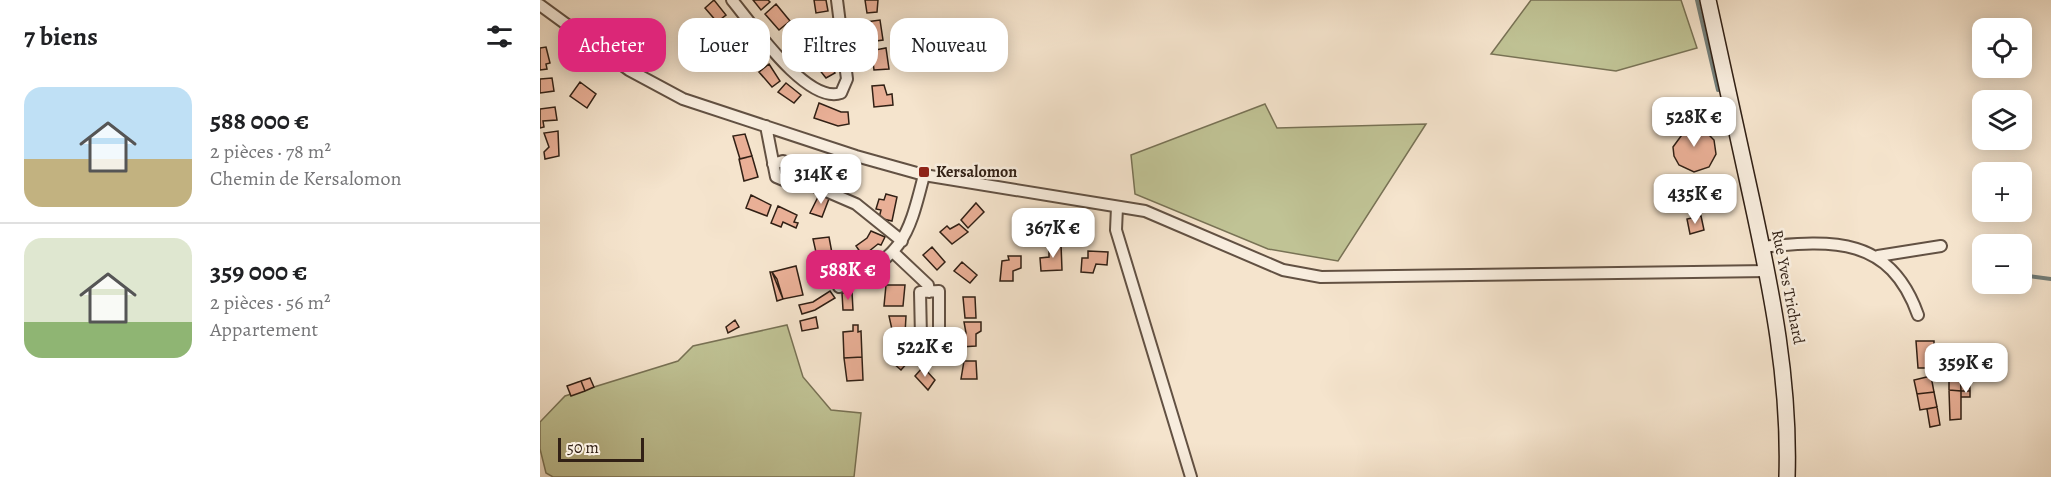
<!DOCTYPE html>
<html lang="fr">
<head>
<meta charset="utf-8">
<style>
  :root { --surface:#fff; --page:#f2f2f2; --text:#202124; --muted:#757577; --line:#e0e0e0; --accent:#db2777 }
  body { margin:0; font-family:Alegreya,serif; background:var(--page); color:var(--text); height:100vh; display:flex; flex-direction:column; font-size:22px; white-space:nowrap }
  * { box-sizing:border-box; margin:0 }
  p { font-size:20px; color:var(--muted) }
  .icon { flex:none; width:33px; height:33px; fill:none; stroke:currentColor; stroke-width:2; stroke-linecap:round; stroke-linejoin:round }
  .map { position:relative; flex:1; overflow:hidden }
  .details { display:flex; flex-direction:column; background:var(--surface); width:540px }
  .details>* { flex:none }
  .top-card { position:absolute; left:18px; top:18px; width:570px; height:54px; display:flex; gap:12px }
  .fabs { position:absolute; left:1432px; top:18px; display:grid; gap:12px }
  .fabs a { display:grid; place-items:center; width:60px; height:60px; border-radius:12px; background:var(--surface); box-shadow:0 3px 15px #0003; font-size:30px }
  .scale { position:absolute; left:18px; bottom:15px; width:86px; box-sizing:border-box; padding-left:6px; border:3px solid #312015; border-top:0; font-size:16px; line-height:21px; white-space:nowrap; color:#312015; -webkit-text-stroke:4px #f8edde; paint-order:stroke }
  .price { position:absolute; translate:-50% -51px; padding:0 14px; border-radius:12px; background:#fff; color:#222; font-size:20px; line-height:39px; filter:drop-shadow(0 2px 3px #0008) }
  .price::after { content:''; position:absolute; left:50%; top:36px; width:18px; height:14px; margin-left:-9px; background:inherit; clip-path:polygon(0 0,100% 0,50% 100%) }
  .price.on { background:var(--accent); color:#fff }
  ul { padding:0; list-style:none }
  li { display:flex; align-items:center; gap:18px; height:150px; padding:0 24px }
  li+li { border-top:2px solid var(--line) }
  li span { display:grid; place-items:center; flex:none; width:168px; height:120px; border-radius:18px; color:#555 }
  li>.icon { margin-inline-start:auto }
  span .icon { width:72px; height:72px; fill:#fffc; stroke-width:1 }
  li b { font-size:26px }
  h2 { display:flex; justify-content:space-between; align-items:center; height:72px; padding:0 24px; font-size:26px }
  .chip { padding:0 21px; border-radius:18px; background:var(--surface); box-shadow:0 3px 15px #0003; font-size:21px; line-height:54px }
  .chip.on { background:var(--accent); color:#fff }
  main { display:flex; flex:1; min-height:0 }
  .map>svg:first-child { display:block }
  .green { fill:#c0c395; stroke:#787255; stroke-width:1.5 }
  .lines { fill:none; stroke-linecap:round; stroke-linejoin:round }
  .stream { stroke:#727e7a; stroke-width:4 }
  .building { fill:#e9af96; stroke:#312015; stroke-width:1.5 }
  .minor-casing { stroke:#625143; stroke-width:14 }
  .secondary-casing { stroke:#312015; stroke-width:18 }
  .minor { stroke:#f8edde; stroke-width:10 }
  .secondary { stroke:#f8edde; stroke-width:15 }
  .poi-dot { fill:#8f2418; stroke:#f8edde; stroke-width:2 }
  .labels { text-anchor:middle; dominant-baseline:central; stroke-width:5; stroke-linejoin:round; paint-order:stroke }
  .poi-label { font-size:16px; font-weight:bold; fill:#312015; stroke:#f8edde; text-anchor:start }
  .street-label { font-size:16px; fill:#312015; stroke:#f8edde }
</style>
</head>
<body>
<main>
<section class="details">
<h2>7 biens<svg class="icon" aria-label="filters" viewBox="0 0 24 24"><path d="M4 7h16M4 17h16"/><circle cx="9" cy="7" r="2"/><circle cx="15" cy="17" r="2"/></svg></h2>
<ul>
<li><span style="background:linear-gradient(#bfe0f5 60%,#c2b280 0)"><svg class="icon" aria-label="home" viewBox="0 0 24 24"><path d="M3 11l9-7 9 7M6 9v11h12V9"/></svg></span><div><b>588 000 €</b><p>2 pièces · 78 m²</p><p>Chemin de Kersalomon</p></div></li>
<li><span style="background:linear-gradient(#dfe7d0 70%,#8fb573 0)"><svg class="icon" aria-label="home" viewBox="0 0 24 24"><path d="M3 11l9-7 9 7M6 9v11h12V9"/></svg></span><div><b>359 000 €</b><p>2 pièces · 56 m²</p><p>Appartement</p></div></li>
</ul>
</section>
<div class="map">
<svg width="1511" height="477" viewBox="0 0 1511 477">
  <rect width="100%" height="100%" fill="#f5e4cd"/>
  <filter id="stains"><feTurbulence type="fractalNoise" baseFrequency=".00333" numOctaves="4"/><feColorMatrix values="0 0 0 0 .2 0 0 0 0 .09 0 0 0 0 .02 0 0 0 .5 -.17"/></filter>
  <radialGradient id="worn" r=".72"><stop offset=".6" stop-color="#630" stop-opacity="0"/><stop offset="1" stop-color="#630" stop-opacity=".3"/></radialGradient>
  <path class="green" d="M991,0h150l16,48 -81,23 -125,-17z
    M725,104l12,24 149,-4 -88,137 -70,-12 -133,-55 -4,-39z
    M247,325l16,52 28,33 30,3 -7,64h-301l-7,-4 -6,-24v-27l25,-26 113,-35 15,-15z"/>
  <g class="lines">
    <path class="stream" d="M1157,0l21,90
      M1489,276l22,3"/>
  </g>
  <path class="building" d="M174,0l12,15 -9,7 -12,-14z
    M213,0h15l2,2 -9,8z
    M274,0h12l2,11 -12,2z
    M325,0h13l-1,12 -10,1z
    M236,4l14,17 -11,9 -14,-16z
    M194,19l9,12 -2,2 4,3 -8,7 -13,-15z
    M340,20l3,20 -14,2 -3,-20z
    M262,35l13,15 -10,9 -13,-15z
    M206,44l10,12 -5,4 3,4 -8,7 -3,-4 3,-4 -9,-11z
    M6,47l4,16 -4,1 1,5 -7,1v-22z
    M346,48l3,21 -15,1 -1,-8 -5,1 -1,-8 9,-1 -1,-4z
    M284,57l11,16 -9,5 -12,-15z
    M229,64l11,17 -8,6 -13,-15z
    M12,78l2,13 -14,2v-14z
    M40,82l16,12 -9,14 -17,-12z
    M246,83l15,12 -7,8 -16,-11z
    M344,85l3,10 5,-1 1,11 -19,2 -2,-21z
    M279,103l22,9h7l1,12 -11,2 -24,-8z
    M15,107l2,13 -14,1 1,6 -4,1v-19z
    M1156,119l2,10 8,3 8,8 2,14 -7,13 -15,5 -15,-7 -5,-9 -1,-9 11,-15 -2,-10z
    M18,131l1,25 -14,3 -1,-7 5,-5 -5,-14z
    M205,134l7,22 -12,3 -7,-23z
    M212,156l6,21 -14,4 -5,-22z
    M296,166l13,5 -9,23 -12,-4z
    M1151,184l2,12 -10,3 -3,-12z
    M281,191l9,5 -8,21 -12,-4z
    M346,194l11,3 -5,24 -13,-3 2,-8 -5,-1 3,-10 5,1z
    M211,195l20,10 -4,11 -21,-8z
    M436,203l8,9 -16,16 -7,-8z
    M238,206l19,9 -3,7 4,1 -2,5 -13,-6 -2,5 -10,-4z
    M1161,216l3,14 -14,4 -3,-15z
    M419,224l9,8 -16,12 -12,-12 7,-6 3,3z
    M331,231l14,6 -4,8 -3,-1 -15,12 -7,-10 11,-8z
    M289,237l8,43 -10,3 -3,-15 3,-1 -1,-8 -8,2 -5,-22z
    M521,244l1,26 -21,1 -1,-13 9,-1v-12z
    M392,247l13,15 -8,8 -14,-15z
    M548,251l20,1 -1,13 -11,-1 -3,9 -12,-1 1,-14h6z
    M468,256h13v12l-8,3v10h-13l2,-20 7,-1z
    M422,262l15,13 -7,8 -16,-12z
    M256,266l7,29 -20,4 -11,-27z
    M230,272h2l5,7 6,20 -6,2z
    M346,285h19l-2,21h-19z
    M290,291l5,7 -20,12 -13,4 -3,-9 14,-3z
    M312,292l1,18h-10l-1,-17z
    M423,297h12l1,21h-11z
    M349,316h17l-1,18h-12z
    M276,317l2,11 -16,3 -2,-10z
    M195,320l4,7 -11,6 -2,-6z
    M424,322h17v9l-5,3v12l-16,1 -1,-9h5l2,-5z
    M313,325h5v7l3,-1 1,26 -18,1 -1,-26 10,-1z
    M1376,341h18v27h-16z
    M353,347l15,15 -7,8 -16,-14z
    M322,357l1,23 -16,1 -3,-23z
    M424,361h12l1,18h-16z
    M1409,363h11l1,28 -12,-1z
    M1420,363h9l1,28h-9z
    M383,367l12,13 -7,10 -13,-14z
    M1391,376l3,16 -17,2 -3,-14z
    M50,378l4,9 -9,4 -4,-10z
    M41,381l4,10 -14,5 -4,-10z
    M1409,390l12,1v28l-11,1z
    M1421,391h9v6h-9z
    M1394,392l3,15 -17,3 -3,-16z
    M1397,407l3,18 -10,2 -3,-18z"/>
  <g class="lines">
    <defs>
      <path id="minor" d="M192,0c20,24 75,105 109,93l6,-14 -10,-79
        M0,5l89,65 54,29 173,57 68,19 221,36 138,59 38,7 447,-6
        M226,126l10,51 19,8 10,-3 51,22 46,37
        M233,164l10,-3 18,8 4,13
        M577,207l-1,23 75,247
        M1222,247c71,-7 128,-11 156,68
        M353,252l35,33 1,7
        M1338,256l63,-10
        M299,287c63,-33 68,-44 85,-112
        M399,291v45l-18,1 -1,-45z"/>
      <path id="secondary" d="M1168,0c15,67 29,134 44,201 20,92 38,181 35,276"/>
    </defs>
    <use href="#minor" class="minor-casing"/>
    <use href="#secondary" class="secondary-casing"/>
    <use href="#minor" class="minor"/>
    <use href="#secondary" class="secondary"/>
  </g>
  <rect class="poi-dot" x="378" y="166" width="12" height="12" rx="3"/>
  <g class="labels">
    <g class="poi-label">
      <text x="396" y="172">Kersalomon</text>
    </g>
    <g class="street-label">
      <text transform="translate(1248 287) rotate(79)">Rue Yves Trichard</text>
    </g>
  </g>
  <rect width="100%" height="100%" filter="url(#stains)"/>
  <rect width="100%" height="100%" fill="url(#worn)"/>
</svg>
<div class="fabs">
<a><svg class="icon" aria-label="locate" viewBox="0 0 24 24"><circle cx="12" cy="12" r="6"/><path d="M12 2v4M12 18v4M2 12h4M18 12h4"/></svg></a>
<a><svg class="icon" aria-label="layers" viewBox="0 0 24 24"><path d="M12 4l9 5-9 5-9-5zM3 14l9 5 9-5"/></svg></a>
<a>+</a>
<a>−</a>
</div>
<div class="scale">50 m</div>
<b class="price" style="left:1154px;top:148px">528K €</b>
<b class="price" style="left:281px;top:205px">314K €</b>
<b class="price" style="left:1155px;top:225px">435K €</b>
<b class="price" style="left:513px;top:259px">367K €</b>
<b class="price on" style="left:308px;top:301px">588K €</b>
<b class="price" style="left:385px;top:378px">522K €</b>
<b class="price" style="left:1426px;top:394px">359K €</b>
<div class="top-card">
<a class="chip on">Acheter</a>
<a class="chip">Louer</a>
<a class="chip">Filtres</a>
<a class="chip">Nouveau</a>
</div>
</div>
</main>
</body>
</html>
